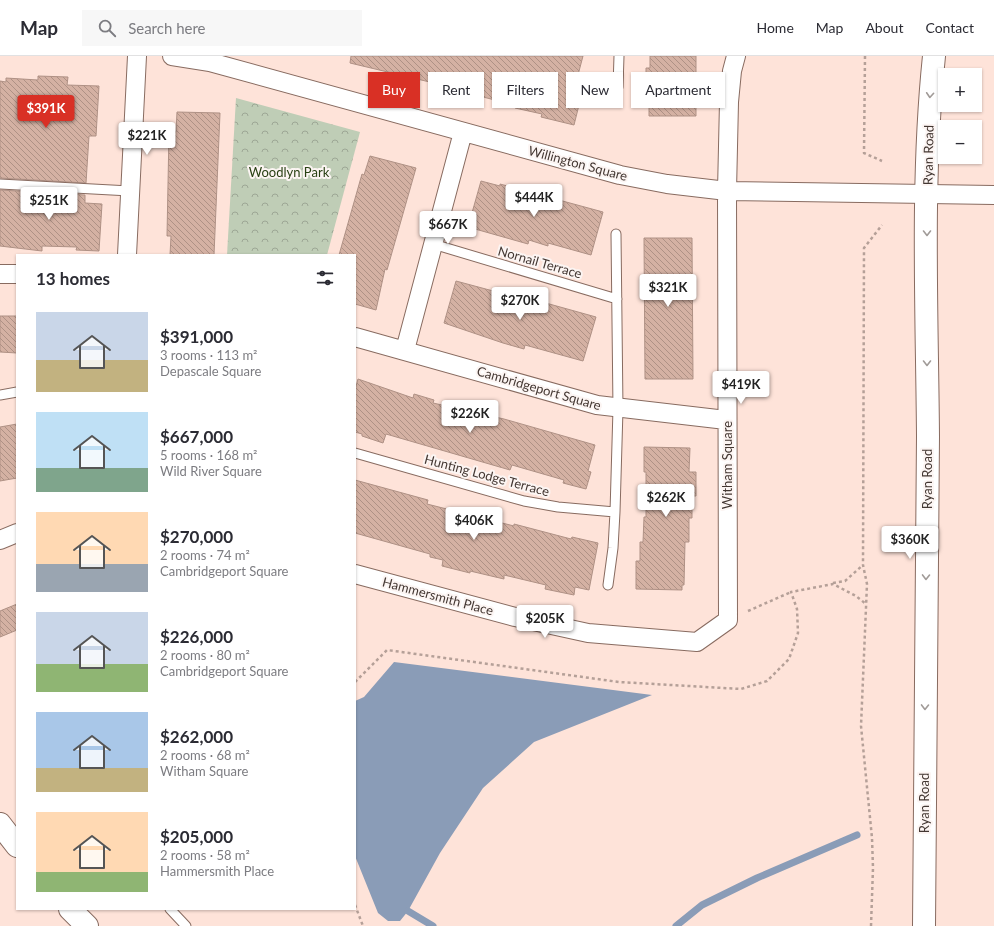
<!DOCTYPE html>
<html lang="en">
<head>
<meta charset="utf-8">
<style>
  :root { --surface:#fff; --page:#f7f7f7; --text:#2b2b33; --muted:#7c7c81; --line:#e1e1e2; --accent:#d93025 }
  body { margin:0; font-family:Lato,sans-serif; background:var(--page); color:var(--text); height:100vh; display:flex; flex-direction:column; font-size:15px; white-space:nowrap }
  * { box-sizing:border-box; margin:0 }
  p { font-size:13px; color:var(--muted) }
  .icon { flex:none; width:22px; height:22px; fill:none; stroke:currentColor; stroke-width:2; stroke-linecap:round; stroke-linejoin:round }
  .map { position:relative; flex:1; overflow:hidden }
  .sheet { position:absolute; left:16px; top:198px; width:340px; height:656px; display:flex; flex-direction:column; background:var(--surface); border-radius:0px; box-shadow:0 1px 3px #0004 }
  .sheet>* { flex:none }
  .guide { position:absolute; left:368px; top:16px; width:380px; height:36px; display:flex; gap:8px }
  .fabs { position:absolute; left:938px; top:12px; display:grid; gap:8px }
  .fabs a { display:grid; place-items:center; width:44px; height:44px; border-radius:0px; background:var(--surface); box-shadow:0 1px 3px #0004; font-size:20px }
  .price { position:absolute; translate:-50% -34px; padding:0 9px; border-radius:4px; background:#fff; color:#222; font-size:13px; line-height:26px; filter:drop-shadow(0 1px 2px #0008) }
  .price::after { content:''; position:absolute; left:50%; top:24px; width:12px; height:9px; margin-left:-6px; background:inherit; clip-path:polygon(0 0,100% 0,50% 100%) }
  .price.on { background:var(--accent); color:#fff }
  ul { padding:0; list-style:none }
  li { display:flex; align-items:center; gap:12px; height:100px; padding:0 20px }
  li span { display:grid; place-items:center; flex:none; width:112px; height:80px; border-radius:0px; color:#555 }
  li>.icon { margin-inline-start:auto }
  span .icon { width:48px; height:48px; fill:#fffc; stroke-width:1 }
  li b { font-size:17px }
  h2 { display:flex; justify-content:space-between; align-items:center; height:48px; padding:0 20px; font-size:17px }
  .tag { padding:0 14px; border-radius:0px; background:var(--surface); box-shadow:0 1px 3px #0004; font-size:14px; line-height:36px }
  .tag.on { background:var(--accent); color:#fff }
  header { display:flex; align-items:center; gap:24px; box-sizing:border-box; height:56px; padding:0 20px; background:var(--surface); border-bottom:1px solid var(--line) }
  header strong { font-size:19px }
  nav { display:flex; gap:22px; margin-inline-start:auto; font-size:14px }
  .search { width:280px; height:36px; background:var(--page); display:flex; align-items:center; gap:10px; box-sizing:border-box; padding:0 14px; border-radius:0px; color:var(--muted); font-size:15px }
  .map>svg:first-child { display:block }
  .park { fill:url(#park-crowns) }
  .water { fill:#8a9cb7 }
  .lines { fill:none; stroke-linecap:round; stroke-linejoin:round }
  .stream { stroke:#8a9cb7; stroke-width:7 }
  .building { fill:url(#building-back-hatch); stroke:#af9185 }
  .service-casing { stroke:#886b60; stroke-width:11 }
  .minor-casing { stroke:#886b60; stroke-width:20 }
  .tertiary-casing { stroke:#886b60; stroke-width:24 }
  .secondary-casing { stroke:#886b60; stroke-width:24 }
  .path { stroke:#b5a098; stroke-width:2.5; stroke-dasharray:3 3; stroke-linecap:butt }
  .service { stroke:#fff; stroke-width:9 }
  .minor { stroke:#fff; stroke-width:18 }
  .tertiary { stroke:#fff; stroke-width:22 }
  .secondary { stroke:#fff; stroke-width:22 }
  .oneway { stroke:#a19b98 }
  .labels { text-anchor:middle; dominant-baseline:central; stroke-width:4; stroke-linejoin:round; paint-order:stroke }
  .street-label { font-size:13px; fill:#433732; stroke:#fcf5f3 }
  .park-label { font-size:13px; fill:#294114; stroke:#fcf5f3 }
</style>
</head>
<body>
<header>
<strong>Map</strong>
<div class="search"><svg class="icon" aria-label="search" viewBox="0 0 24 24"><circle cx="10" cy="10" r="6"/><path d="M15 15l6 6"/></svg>Search here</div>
<nav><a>Home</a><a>Map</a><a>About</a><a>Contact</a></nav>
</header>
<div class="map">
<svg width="994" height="870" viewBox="0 0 994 870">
  <defs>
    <pattern id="park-crowns" width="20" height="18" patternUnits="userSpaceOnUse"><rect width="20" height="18" fill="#bfcdb6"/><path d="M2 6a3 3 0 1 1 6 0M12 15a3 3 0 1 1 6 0" fill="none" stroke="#9da795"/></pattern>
    <pattern id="building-back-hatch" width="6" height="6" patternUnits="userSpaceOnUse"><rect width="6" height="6" fill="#d4b1a3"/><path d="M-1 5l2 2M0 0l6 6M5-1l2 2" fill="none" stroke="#ae9185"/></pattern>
  </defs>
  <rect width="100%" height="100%" fill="#fee3d9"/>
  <path class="park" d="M236,42l124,34 -33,123h-100z"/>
  <path class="water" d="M394,606l258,33 -118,47 -51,46 -43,65 -32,58 -8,10h-12l-10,-8 -23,-57v-155l9,-4z"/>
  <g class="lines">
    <path class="stream" d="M408,855l25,15
      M676,870l26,-21 55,-27 100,-43"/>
  </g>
  <path class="building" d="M351,0h232l-5,19 8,2 -12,48 -33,-8 1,-3 -27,-6v-3l-56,-14v-2l-109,-26z
    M650,0h46v60h-47v-26h-3v-22h4z
    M38,20l30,1 -1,8 32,1 -3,50h-7l-3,47 -86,-5v-97l6,1v-4l32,2z
    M177,56l43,1 -6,142h-44l1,-19h-4l2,-104h7z
    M370,100l46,12 -29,102 -2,-1 -9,41 -21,-6v-49h-16l23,-81 2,1z
    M481,125l19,5v-2l103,28 -12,43 -43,-12v3l-19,-6 -1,4 -60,-17z
    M0,134l85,5v8l17,1 -3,47 -23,-1 1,-3 -35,-1v5l-42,-5z
    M644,182h48l1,141h-48z
    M456,225l78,21 1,-2 61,17 -13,44 -58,-16 -1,4 -21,-6 -59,-20z
    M0,260h17v37l-17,-1z
    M358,323l55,19 1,-4 20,6 -1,3 71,16 91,26 -7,26 3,1 -5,17 -23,-6 1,-3 -52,-15 -2,5 -124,-36 -3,9 -21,-7v-2l-7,-2v-42z
    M17,368v54l-17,3v-54z
    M644,391l46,1 -1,24h7v24h-4v22h-3v24h-4l-1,43h-2v5l-46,-1v-28h4v-19h3l1,-25h2v-45h-2z
    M355,424l73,20 -1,4 87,22v-2l57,15 1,-2 26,6 -9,47 -14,-3 -1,8 -29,-6 1,-4 -42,-10v4l-34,-8v2l-28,-7 1,-6 -13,-3v-3l-75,-21z
    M17,548v26l-17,7v-26z"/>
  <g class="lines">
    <defs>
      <path id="service" d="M618,31l1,-31
        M0,128l130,7
        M433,188l184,55
        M0,339l17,-3
        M355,397l169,48 34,6 57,5 3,-103 -2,-175
        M608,529l5,-37 2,-36
        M170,853l16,17"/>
      <path id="minor" d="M172,0l38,6 410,113 47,9 60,7 267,4
        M127,199l10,-199
        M0,218h17
        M355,281l242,68 129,15
        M405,294l58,-218
        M0,484l17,-7
        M355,518l160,43 73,16 109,9 31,-22 -1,-429 2,-89 3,-31 4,-15"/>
      <path id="tertiary" d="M0,768l17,22
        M70,853l17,17"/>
      <path id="secondary" d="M924,870c0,-163 4,-327 4,-490 -1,-125 -7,-255 6,-380"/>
    </defs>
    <use href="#service" class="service-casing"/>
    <use href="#minor" class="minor-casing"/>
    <use href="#tertiary" class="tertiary-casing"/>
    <use href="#secondary" class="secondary-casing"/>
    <path class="path" d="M865,0l-1,97 18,8
      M833,527l12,-2 18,-16
      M748,555l43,-19
      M355,626l32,-32 232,32 122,7 26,-8 22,-22 9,-26 -1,-24 -6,-17 42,-8 23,12 10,8
      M355,849l8,21
      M871,870l2,-58 -1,-30 -11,-112 6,-142 -4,-19 1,-317 18,-23"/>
    <use href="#service" class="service"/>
    <use href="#minor" class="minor"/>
    <use href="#tertiary" class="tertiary"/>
    <use href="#secondary" class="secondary"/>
  </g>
  <defs><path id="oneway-chevron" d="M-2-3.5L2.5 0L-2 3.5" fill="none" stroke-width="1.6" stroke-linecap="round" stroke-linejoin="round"/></defs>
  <g class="oneway">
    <use href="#oneway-chevron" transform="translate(930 39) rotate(94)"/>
    <use href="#oneway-chevron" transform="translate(927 177) rotate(90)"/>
    <use href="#oneway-chevron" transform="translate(927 307) rotate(90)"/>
    <use href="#oneway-chevron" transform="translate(926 521) rotate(91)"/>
    <use href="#oneway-chevron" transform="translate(925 651) rotate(91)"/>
  </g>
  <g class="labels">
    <g class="street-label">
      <text transform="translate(928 99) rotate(-89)">Ryan Road</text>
      <text transform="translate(578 107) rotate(15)">Willington Square</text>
      <text transform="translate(540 206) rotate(16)">Nornail Terrace</text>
      <text transform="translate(539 332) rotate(16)">Cambridgeport Square</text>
      <text transform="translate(727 409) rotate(-90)">Witham Square</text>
      <text transform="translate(487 419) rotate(15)">Hunting Lodge Terrace</text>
      <text transform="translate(927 423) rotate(-90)">Ryan Road</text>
      <text transform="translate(438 540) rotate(15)">Hammersmith Place</text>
      <text transform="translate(924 747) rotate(-90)">Ryan Road</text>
    </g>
    <g class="park-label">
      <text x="289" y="116">Woodlyn Park</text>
    </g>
  </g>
</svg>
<div class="fabs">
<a>+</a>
<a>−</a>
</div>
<b class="price on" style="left:46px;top:73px">$391K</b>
<b class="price" style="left:147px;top:100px">$221K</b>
<b class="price" style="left:534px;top:162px">$444K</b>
<b class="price" style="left:49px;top:165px">$251K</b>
<b class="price" style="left:448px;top:189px">$667K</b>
<b class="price" style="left:668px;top:252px">$321K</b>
<b class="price" style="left:520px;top:265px">$270K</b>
<b class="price" style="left:741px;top:349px">$419K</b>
<b class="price" style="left:470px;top:378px">$226K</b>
<b class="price" style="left:666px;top:462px">$262K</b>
<b class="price" style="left:474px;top:485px">$406K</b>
<b class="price" style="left:910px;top:504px">$360K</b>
<b class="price" style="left:545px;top:583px">$205K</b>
<div class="guide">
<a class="tag on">Buy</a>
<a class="tag">Rent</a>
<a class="tag">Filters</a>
<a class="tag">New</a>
<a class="tag">Apartment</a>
</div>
<section class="sheet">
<h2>13 homes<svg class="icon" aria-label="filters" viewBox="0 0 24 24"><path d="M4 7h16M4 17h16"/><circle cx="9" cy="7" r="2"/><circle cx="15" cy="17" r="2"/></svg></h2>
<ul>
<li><span style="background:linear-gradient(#c9d6e8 60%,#c2b280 0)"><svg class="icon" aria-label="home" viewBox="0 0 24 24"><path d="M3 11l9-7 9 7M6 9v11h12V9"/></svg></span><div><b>$391,000</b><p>3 rooms · 113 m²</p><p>Depascale Square</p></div></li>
<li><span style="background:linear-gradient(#bfe0f5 70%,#7fa58c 0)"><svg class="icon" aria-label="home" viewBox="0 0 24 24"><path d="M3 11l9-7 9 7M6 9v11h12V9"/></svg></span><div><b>$667,000</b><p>5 rooms · 168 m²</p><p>Wild River Square</p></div></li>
<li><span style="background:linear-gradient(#ffd9b3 65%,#9aa5b1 0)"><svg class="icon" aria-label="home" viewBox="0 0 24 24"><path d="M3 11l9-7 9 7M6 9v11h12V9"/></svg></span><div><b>$270,000</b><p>2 rooms · 74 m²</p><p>Cambridgeport Square</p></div></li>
<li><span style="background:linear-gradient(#c9d6e8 65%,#8fb573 0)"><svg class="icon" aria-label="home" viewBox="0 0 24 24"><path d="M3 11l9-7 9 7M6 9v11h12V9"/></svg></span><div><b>$226,000</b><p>2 rooms · 80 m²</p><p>Cambridgeport Square</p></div></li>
<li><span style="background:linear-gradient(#a9c7e8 70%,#c2b280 0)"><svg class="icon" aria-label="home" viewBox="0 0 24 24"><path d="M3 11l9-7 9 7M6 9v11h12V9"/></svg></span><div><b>$262,000</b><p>2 rooms · 68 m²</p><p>Witham Square</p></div></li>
<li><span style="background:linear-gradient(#ffd9b3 75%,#8fb573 0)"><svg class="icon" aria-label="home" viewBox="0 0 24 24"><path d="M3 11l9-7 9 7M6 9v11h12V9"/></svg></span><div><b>$205,000</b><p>2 rooms · 58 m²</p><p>Hammersmith Place</p></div></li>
</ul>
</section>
</div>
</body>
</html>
